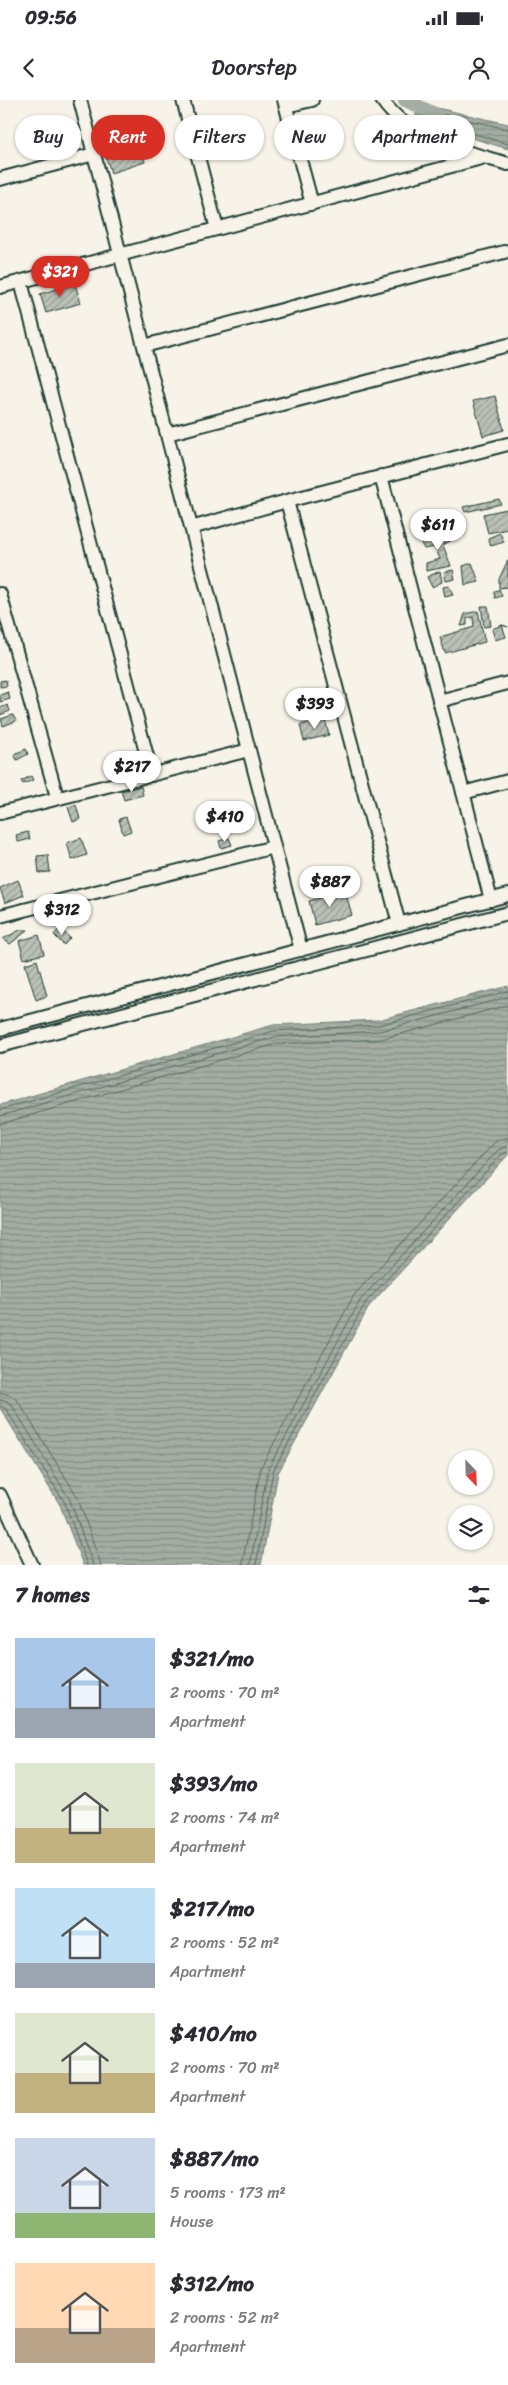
<!DOCTYPE html>
<html lang="en">
<head>
<meta charset="utf-8">
<style>
  :root { --surface:#fff; --page:#f2f2f3; --text:#2b2b33; --muted:#7c7c81; --accent:#d93025 }
  body { margin:0; font-family:Sriracha,sans-serif; background:var(--page); color:var(--text); height:100vh; display:flex; flex-direction:column; font-size:19px; white-space:nowrap }
  * { box-sizing:border-box; margin:0 }
  p { font-size:16px; color:var(--muted) }
  .icon { flex:none; width:28px; height:28px; fill:none; stroke:currentColor; stroke-width:2; stroke-linecap:round; stroke-linejoin:round }
  .map { position:relative; height:1465px; overflow:hidden }
  .sheet { display:flex; flex-direction:column; background:var(--surface); flex:1 }
  .sheet>* { flex:none }
  .banner { position:absolute; left:15px; top:15px; width:479px; height:45px; display:flex; gap:10px }
  .needle { width:32px; rotate:157deg }
  .fabs { position:absolute; left:448px; top:1350px; display:grid; gap:10px }
  .fabs a { display:grid; place-items:center; width:45px; height:45px; border-radius:50%; background:var(--surface); box-shadow:0 1px 4px #0004; font-size:25px }
  .price { position:absolute; translate:-50% -42px; padding:0 11px; border-radius:18px; background:#fff; color:#222; font-size:16px; line-height:32px; filter:drop-shadow(0 1px 2px #0008) }
  .price::after { content:''; position:absolute; left:50%; top:30px; width:15px; height:11px; margin-left:-8px; background:inherit; clip-path:polygon(0 0,100% 0,50% 100%) }
  .price.selected { background:var(--accent); color:#fff }
  ul { padding:0; list-style:none }
  li { display:flex; align-items:center; gap:15px; height:125px; padding:0 15px }
  li span { display:grid; place-items:center; flex:none; width:140px; height:100px; border-radius:0px; color:#555 }
  li>.icon { margin-inline-start:auto }
  span .icon { width:60px; height:60px; fill:#fffc; stroke-width:1 }
  li b { font-size:21px }
  h2 { display:flex; justify-content:space-between; align-items:center; height:60px; padding:0 15px; font-size:21px }
  .pill { padding:0 18px; border-radius:22px; background:var(--surface); box-shadow:0 1px 4px #0004; font-size:18px; line-height:45px }
  .pill.selected { background:var(--accent); color:#fff }
  .status { display:flex; justify-content:space-between; align-items:center; height:35px; padding:0 25px; background:var(--surface); direction:ltr }
  .status svg { height:14px; fill:currentColor }
  header { display:flex; justify-content:space-between; align-items:center; height:65px; padding:0 15px; background:var(--surface); font-size:22px; font-weight:600 }
  .map>svg:first-child { display:block }
  .water { fill:url(#water-rules); stroke:#6f8077 }
  .lines { fill:none; stroke-linecap:round; stroke-linejoin:round }
  .shore { stroke:#546a60; stroke-width:1 }
  .canal { stroke:#a4ada3; stroke-width:14 }
  .building { fill:url(#building-hatch); stroke:#1f3d34 }
  .minor-casing { stroke:#1f3d34; stroke-width:16 }
  .minor { stroke:#f7f3e8; stroke-width:12 }
</style>
</head>
<body>
<div class="status"><b>09:56</b><svg viewBox="0 0 49 12"><path d="M0 12V9h3v3zM5 12V6h3v6zM10 12V3h3v9zM15 12V0h3v12zM26 1h20v11H26zM47 4h2v5h-2z"/></svg></div>
<header><svg class="icon" aria-label="back" viewBox="0 0 24 24"><path d="M15 5l-7 7 7 7"/></svg>Doorstep<svg class="icon" aria-label="person" viewBox="0 0 24 24"><circle cx="12" cy="8" r="4"/><path d="M4 21q1-7 8-7t8 7"/></svg></header>
<div class="map">
<svg width="508" height="1465" viewBox="0 0 508 1465">
  <defs>
    <pattern id="water-rules" width="6" height="5" patternUnits="userSpaceOnUse" patternTransform="scale(1.25)"><rect width="6" height="5" fill="#a4ada3"/><path d="M0 2.5h6" fill="none" stroke="#858e86"/></pattern>
    <pattern id="building-hatch" width="6" height="6" patternUnits="userSpaceOnUse" patternTransform="scale(1.25)"><rect width="6" height="6" fill="#bbc1b6"/><path d="M-1 1l2-2M0 6l6-6M5 7l2-2" fill="none" stroke="#979e95"/></pattern>
  </defs>
  <rect width="100%" height="100%" fill="#f7f3e8"/>
  <filter id="ink" filterUnits="userSpaceOnUse"><feTurbulence type="fractalNoise" baseFrequency=".02" numOctaves="2"/><feDisplacementMap in="SourceGraphic" scale="10" xChannelSelector="R" yChannelSelector="G"/><feConvolveMatrix kernelMatrix="1 2 1 2 8 2 1 2 1" color-interpolation-filters="sRGB"/></filter>
  <g filter="url(#ink)">
    <path class="water" d="M424,5l84,19v25l-92,-28v-8z
      M508,886v169l-138,150 -92,168 -17,92h-178l-23,-60 -60,-97v-303l273,-80 105,-5z"/>
    <g class="lines">
      <path class="shore" d="M508,29l-81,-18 -5,4 1,3 85,26
        M0,1010l274,-79 105,-6 129,-34
        M0,1016l275,-79 105,-6 128,-34
        M0,1024l276,-80 106,-5 126,-34
        M0,1292l10,3 8,6 59,95 24,69
        M0,1300l7,1 5,4 58,95 23,65
        M0,1306l6,3 59,94 22,62
        M242,1465l19,-98 93,-172 139,-151 6,-5 9,-1
        M250,1465l18,-96 93,-170 137,-149 10,-4
        M256,1465l17,-94 93,-169 136,-148 6,-2"/>
      <path class="canal" d="M405,0l32,15"/>
    </g>
    <path class="building" d="M139,43l6,19 -34,11 -6,-19z
      M75,184l6,19 -35,10 -6,-19z
      M495,296l9,34 -21,6 -10,-35z
      M499,399l2,5 -36,8 -2,-5z
      M507,409l1,20 -20,4 -5,-19z
      M442,416l4,6 10,-5 3,7 -26,10 -4,-13z
      M449,432l3,8 -9,5 8,21 -25,5v-8l14,-4 -5,-12 -11,2 -4,-8z
      M500,433l4,9 -13,4 -3,-8z
      M508,460v27l-9,1v-9z
      M472,463l7,19 -14,3 -2,-19z
      M453,470l2,9 -9,2 -2,-9z
      M440,471l2,11 -10,5 -5,-10z
      M449,486l4,9 -8,2 -2,-10z
      M499,489l3,7 -7,2 -1,-6z
      M481,506h7l3,20 -7,1z
      M478,511l7,31 -40,11 -5,-16 34,-10 -1,-10 -6,1v7l-6,1 4,-12z
      M502,525l4,12 -11,3 -3,-11 10,-4 6,2z
      M6,580l1,6 -7,1v-6z
      M8,592l2,7 -10,3v-7z
      M8,605l2,6 -10,4v-7z
      M13,615l3,6 -13,5 -2,-7z
      M325,619l4,16 -25,6 -4,-16z
      M26,649l2,5 -11,6 -3,-6z
      M31,676l2,4 -10,4 -2,-3z
      M141,686l2,9 -19,5 -3,-9z
      M76,705l4,14 -7,3 -5,-15z
      M126,717l5,14 -8,3 -4,-15z
      M28,732l2,7 -12,3 -2,-7z
      M81,738l6,17 -15,5 -5,-17z
      M229,738l3,7 -11,3 -2,-7z
      M48,755l2,17 -11,1 -2,-17z
      M18,780l6,15 -19,8 -5,-15z
      M345,791l7,24 -37,10 -6,-24z
      M26,806l4,10 -18,6 -3,-10z
      M60,828l10,10 -6,7 -10,-10z
      M20,830h8l-18,14 -7,-5z
      M39,835l5,19 -20,5 -5,-18z
      M37,860l10,36 -11,4 -11,-36z"/>
    <g class="lines">
      <defs>
        <path id="minor" d="M80,0l221,850
          M183,0l34,129
          M284,0l28,104
          M382,0c29,42 80,50 126,64
          M286,6l26,-6
          M0,79l94,-25
          M21,182l131,493
          M0,187l485,-130
          M144,246l364,-95
          M167,334l341,-89
          M381,376l110,424
          M287,401l112,423
          M191,428l96,-27 221,-57
          M0,494l57,203
          M439,601l69,-18
          M463,693l45,-12
          M0,713l249,-63
          M0,816l274,-69
          M0,929l508,-134
          M0,946l508,-133
          M0,1395l32,70"/>
      </defs>
      <use href="#minor" class="minor-casing"/>
      <use href="#minor" class="minor"/>
    </g>
  </g>
</svg>
<div class="fabs">
<a><svg class="needle" viewBox="-14 -14 28 28"><path d="M0-13l5 13h-10z" fill="#e53935"/><path d="M0 13l5-13h-10z" fill="#7c7c81"/></svg></a>
<a><svg class="icon" aria-label="layers" viewBox="0 0 24 24"><path d="M12 4l9 5-9 5-9-5zM3 14l9 5 9-5"/></svg></a>
</div>
<b class="price selected" style="left:60px;top:198px">$321</b>
<b class="price" style="left:438px;top:451px">$611</b>
<b class="price" style="left:315px;top:630px">$393</b>
<b class="price" style="left:132px;top:693px">$217</b>
<b class="price" style="left:225px;top:743px">$410</b>
<b class="price" style="left:330px;top:808px">$887</b>
<b class="price" style="left:62px;top:836px">$312</b>
<div class="banner">
<a class="pill">Buy</a>
<a class="pill selected">Rent</a>
<a class="pill">Filters</a>
<a class="pill">New</a>
<a class="pill">Apartment</a>
</div>
</div>
<section class="sheet">
<h2>7 homes<svg class="icon" aria-label="filters" viewBox="0 0 24 24"><path d="M4 7h16M4 17h16"/><circle cx="9" cy="7" r="2"/><circle cx="15" cy="17" r="2"/></svg></h2>
<ul>
<li><span style="background:linear-gradient(#a9c7e8 70%,#9aa5b1 0)"><svg class="icon" aria-label="home" viewBox="0 0 24 24"><path d="M3 11l9-7 9 7M6 9v11h12V9"/></svg></span><div><b>$321/mo</b><p>2 rooms · 70 m²</p><p>Apartment</p></div></li>
<li><span style="background:linear-gradient(#dfe7d0 65%,#c2b280 0)"><svg class="icon" aria-label="home" viewBox="0 0 24 24"><path d="M3 11l9-7 9 7M6 9v11h12V9"/></svg></span><div><b>$393/mo</b><p>2 rooms · 74 m²</p><p>Apartment</p></div></li>
<li><span style="background:linear-gradient(#bfe0f5 75%,#9aa5b1 0)"><svg class="icon" aria-label="home" viewBox="0 0 24 24"><path d="M3 11l9-7 9 7M6 9v11h12V9"/></svg></span><div><b>$217/mo</b><p>2 rooms · 52 m²</p><p>Apartment</p></div></li>
<li><span style="background:linear-gradient(#dfe7d0 60%,#c2b280 0)"><svg class="icon" aria-label="home" viewBox="0 0 24 24"><path d="M3 11l9-7 9 7M6 9v11h12V9"/></svg></span><div><b>$410/mo</b><p>2 rooms · 70 m²</p><p>Apartment</p></div></li>
<li><span style="background:linear-gradient(#c9d6e8 75%,#8fb573 0)"><svg class="icon" aria-label="home" viewBox="0 0 24 24"><path d="M3 11l9-7 9 7M6 9v11h12V9"/></svg></span><div><b>$887/mo</b><p>5 rooms · 173 m²</p><p>House</p></div></li>
<li><span style="background:linear-gradient(#ffd9b3 65%,#b9a48a 0)"><svg class="icon" aria-label="home" viewBox="0 0 24 24"><path d="M3 11l9-7 9 7M6 9v11h12V9"/></svg></span><div><b>$312/mo</b><p>2 rooms · 52 m²</p><p>Apartment</p></div></li>
</ul>
</section>
</body>
</html>
